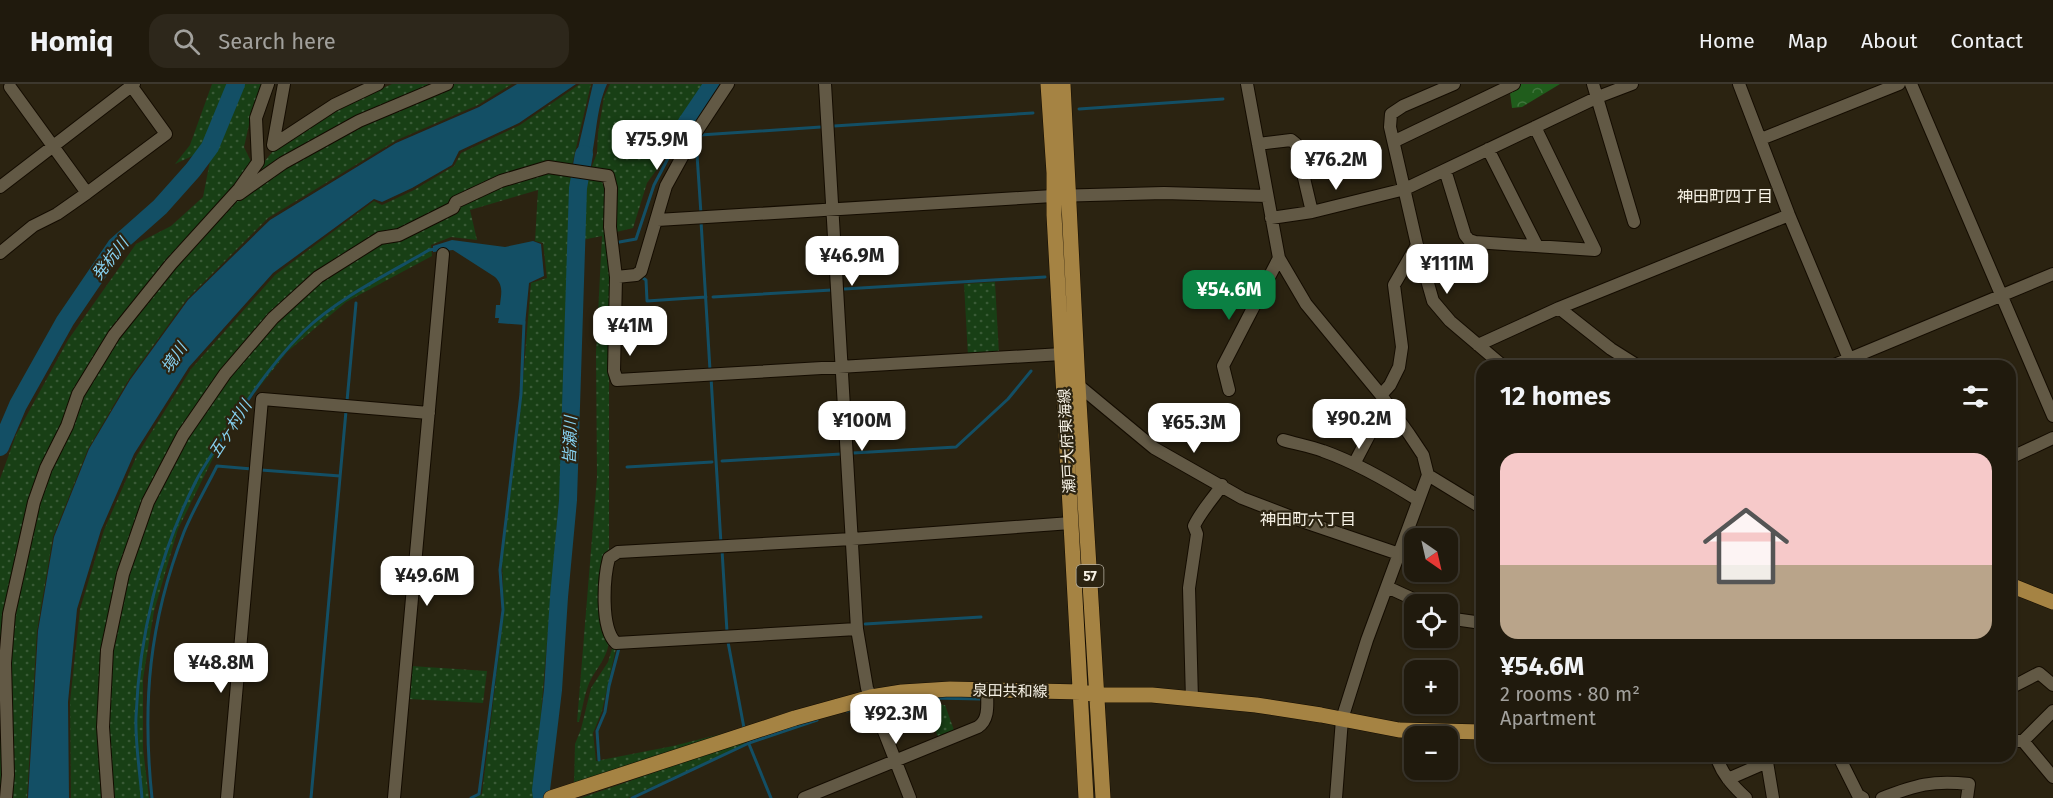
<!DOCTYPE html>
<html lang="en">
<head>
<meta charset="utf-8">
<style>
  :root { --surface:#201a0d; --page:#2d271b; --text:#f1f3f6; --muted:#a2a19d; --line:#3d382e; --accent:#0b8043 }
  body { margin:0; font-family:"Fira Sans","Noto Sans JP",sans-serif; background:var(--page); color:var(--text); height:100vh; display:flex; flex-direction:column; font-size:22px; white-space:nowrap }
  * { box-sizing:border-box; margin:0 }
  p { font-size:20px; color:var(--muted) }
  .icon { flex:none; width:33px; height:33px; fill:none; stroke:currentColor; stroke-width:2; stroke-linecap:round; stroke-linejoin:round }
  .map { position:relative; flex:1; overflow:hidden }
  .drawer { position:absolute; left:1476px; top:276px; width:540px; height:402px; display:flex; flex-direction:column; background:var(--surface); border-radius:18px; box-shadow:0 2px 4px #0004,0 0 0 2px var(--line) }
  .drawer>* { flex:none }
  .needle { width:39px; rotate:146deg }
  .buttons { position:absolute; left:1404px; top:444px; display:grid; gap:12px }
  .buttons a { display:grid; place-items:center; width:54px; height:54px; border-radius:12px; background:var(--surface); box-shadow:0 2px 4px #0004,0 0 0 2px var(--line); font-size:30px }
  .price { position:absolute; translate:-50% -51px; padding:0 14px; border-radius:12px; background:#fff; color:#222; font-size:20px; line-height:39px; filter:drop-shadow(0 2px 3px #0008) }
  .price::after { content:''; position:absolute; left:50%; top:36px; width:18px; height:14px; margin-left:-9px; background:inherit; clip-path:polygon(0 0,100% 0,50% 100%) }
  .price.on { background:var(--accent); color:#fff }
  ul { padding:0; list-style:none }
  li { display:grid; align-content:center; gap:12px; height:318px; padding:0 24px }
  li+li { border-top:2px solid var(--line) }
  li span { display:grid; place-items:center; height:186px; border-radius:18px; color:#555 }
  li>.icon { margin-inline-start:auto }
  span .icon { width:108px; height:108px; fill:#fffc; stroke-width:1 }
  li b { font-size:26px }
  h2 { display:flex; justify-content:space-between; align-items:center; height:72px; padding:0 24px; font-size:26px }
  header { display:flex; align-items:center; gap:36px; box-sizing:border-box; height:84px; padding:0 30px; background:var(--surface); border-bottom:2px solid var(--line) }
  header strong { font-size:28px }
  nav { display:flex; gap:33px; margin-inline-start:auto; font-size:21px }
  .search { width:420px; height:54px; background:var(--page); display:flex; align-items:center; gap:15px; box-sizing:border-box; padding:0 21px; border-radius:18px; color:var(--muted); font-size:22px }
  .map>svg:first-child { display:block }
  .grass { fill:url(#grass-dots) }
  .forest { fill:url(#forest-crowns) }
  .water { fill:#134f65 }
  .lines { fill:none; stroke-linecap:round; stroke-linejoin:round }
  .stream { stroke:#134f65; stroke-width:3 }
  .river { stroke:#134f65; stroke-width:18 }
  .minor-casing { stroke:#140c00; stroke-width:14 }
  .major-casing { stroke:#140c00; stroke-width:16 }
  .minor { stroke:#625945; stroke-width:12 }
  .major { stroke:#a58343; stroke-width:15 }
  .labels { text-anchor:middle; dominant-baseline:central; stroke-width:4.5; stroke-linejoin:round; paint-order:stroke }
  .shield { fill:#2b2311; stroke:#b9b3a5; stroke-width:1.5 }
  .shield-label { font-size:14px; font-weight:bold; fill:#f6f1e5 }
  .street-label { font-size:15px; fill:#f6f1e5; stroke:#2b2311 }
  .neighbourhood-label { font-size:16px; fill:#f6f1e5; stroke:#2b2311 }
  .water-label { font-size:16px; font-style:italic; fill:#86d1f1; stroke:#2b2311 }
</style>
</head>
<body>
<header>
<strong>Homiq</strong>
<div class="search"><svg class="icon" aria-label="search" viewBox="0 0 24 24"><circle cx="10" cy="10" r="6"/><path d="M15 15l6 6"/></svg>Search here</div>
<nav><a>Home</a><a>Map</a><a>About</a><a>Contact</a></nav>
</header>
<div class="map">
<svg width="2053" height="714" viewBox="0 0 2053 714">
  <defs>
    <pattern id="grass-dots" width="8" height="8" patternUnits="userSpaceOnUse" patternTransform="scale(1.5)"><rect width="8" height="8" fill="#183f15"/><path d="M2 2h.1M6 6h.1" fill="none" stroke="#3a5b37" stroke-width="1.8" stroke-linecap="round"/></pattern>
    <pattern id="forest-crowns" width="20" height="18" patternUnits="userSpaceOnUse" patternTransform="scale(1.5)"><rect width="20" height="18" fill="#205d1c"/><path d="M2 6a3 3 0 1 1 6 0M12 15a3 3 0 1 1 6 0" fill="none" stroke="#41753d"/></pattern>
  </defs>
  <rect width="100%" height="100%" fill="#2b2311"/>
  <path class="grass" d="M212,0h17l-8,25 -20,43 -26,12 15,-19z
    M243,0h21l-13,32 -7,31 12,25 17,-21 66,-43 53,-24h120l-34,21 -81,35 -129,78 -81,81 -58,80 -41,70 -35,88 -16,94 -10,167h-27v-319l16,-44 52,-95 68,-96 35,-18 32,-29 7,-36 28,-62z
    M580,0h11l-19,81 -10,297 -28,336h-59l7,-4 22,-182 -2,-51 18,-146 11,-132 16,-5 -4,-35 -8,-2 3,-51 -68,20 7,30 -26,-3 -20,8 1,11 -86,46 -59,50 -39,49 -30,47 -40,81 -24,82 -11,68v70l6,49h-78l-1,-96 10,-93 24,-79 33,-75 54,-86 84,-94 99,-74 8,4 32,-15 40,-24 7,-13 59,-28z
    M610,0h96l-35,51 -11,30 -13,18 -14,45 -25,6 5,42 -4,99v174c-14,16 2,69 0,91 -1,19 -15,30 -21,46 -4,11 -6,25 -9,36h-2l20,-245 -1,-124 6,-117 -20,4 6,-63 9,-24 1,-20 6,-36z
    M995,198l4,72 -31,2 -4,-72z
    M613,562l3,2 -14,63 -9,22 3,28 77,-15 68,-17 -167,56 1,-41 6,-15 10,-41 17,-26z
    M411,582l76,5 -4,32 -75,-4z
    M926,621h19l10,28 -16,7z
    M745,657v3l-117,54h-47z"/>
  <path class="forest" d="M1519,0h41l-38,23 -10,1 -2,-15z"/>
  <path class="water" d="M517,0h59l-57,39 -60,28 -7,14 -40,23 -30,14 -8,-3 -101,74 -84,94 -55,87 -33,76 -24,79 -9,93 1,96h-41l10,-167 16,-94 35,-88 41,-69 58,-80 82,-80 126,-77 83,-36z
    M593,0h14c-12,27 -10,56 -18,83l-15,-1z
    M452,156l53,7 28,-6 8,3 3,32 -15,7 -4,42 -27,-2 1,-5h-4l1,-13h4c1,-11 4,-19 -5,-28l-42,-27 -20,2v-6z"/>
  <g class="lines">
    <path class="stream" d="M1079,25l144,-10
      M834,42l199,-13
      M700,51l121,-8
      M696,56l5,74
      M701,137l9,149
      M614,159l22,-4 18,-54 32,-61 6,8
      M643,194l3,2 1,21 59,-4
      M844,205l201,-12
      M713,213l119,-7
      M711,293l10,167
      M347,317l9,-98
      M853,369l103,-6 52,-48 23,-28
      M722,377l119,-7
      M627,383l85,-5
      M261,386l79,6
      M722,466l5,82
      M865,540l116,-7
      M728,558l16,86
      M880,620l52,-6 50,1
      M847,627l21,-5
      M749,660l22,54
      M599,676l-2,-29 8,-19 4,-26 10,-38
      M142,714c-2,-26 -7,-55 -6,-81 3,-81 23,-163 60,-236 9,-18 22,-36 34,-53 21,-35 45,-68 74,-97 34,-33 84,-57 125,-81l6,-1
      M152,714c-10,-95 -3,-176 32,-266 9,-22 22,-44 33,-66l35,3
      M311,714l35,-387
      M471,714l8,-4 24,-184 -3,-40 21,-176 3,-72
      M632,714l117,-55 68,-23"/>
    <path class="river" d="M686,40l27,-40
      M0,363l18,-42 47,-84 51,-75 44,-39 33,-37 17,-23 26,-63
      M542,714l-1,-8 12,-100 6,-93 9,-97 10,-312 6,-34"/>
    <defs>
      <path id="minor" d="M284,0l-11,61 61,-40 44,-21
        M825,0l32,545 10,59 43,110
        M1247,0l32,174 27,46 75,91 28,39 14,21 5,20 -61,165 -25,79 -6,79
        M1454,0l-51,22 -12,8 -1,13 27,118 16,56 17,20 53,45
        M1593,0l41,138
        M1739,0l50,131 63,151
        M1911,0l142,332
        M1761,55l138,-55
        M1395,57l119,-57
        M1258,60l33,-4 5,4 16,68
        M1488,65l49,97
        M1445,86l20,65 4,5 6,2 120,8 -60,-123
        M0,103l134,-103
        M87,109l79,-59 -36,-50
        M239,110l44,-31 76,-42 88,-37
        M1271,134l41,-6 93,-23 193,-92 34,-13
        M657,136l396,-24 111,-3 103,3
        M0,169l33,-27 24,-12 30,-21 -77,-106
        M616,193l20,-2 5,-4 25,-85 27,-49 35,-53
        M1559,224l52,41 27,17
        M1478,261l81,-37 230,-93
        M1832,282l221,-92
        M1078,301l76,63 88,50 60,23 97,33
        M1229,306l-6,-24 56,-108
        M1381,311l9,-10 9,-18 3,-20 -8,-62 23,-40
        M1283,356c13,4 27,6 40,11 34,12 65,30 95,49
        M2010,374l43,-20
        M1354,380l32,-61
        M1428,391l54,33
        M1387,503l37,17
        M1448,532l6,3 28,4
        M857,545l-241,14c-16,-15 -12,-66 -7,-85l9,-6 234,-13 219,-16
        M2010,602l6,-1 23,-12 14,12
        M1192,616l-3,-112 8,-54 -3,-8c7,-15 18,-26 28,-41
        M2010,657h13l30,-30
        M2023,657l30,36
        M1716,672c6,18 16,29 30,42
        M1841,672v5l17,34 5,3
        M1728,695l39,-17 6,36
        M6,714l2,-23 -3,-112 4,-49 25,-112 12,-34 21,-42 11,-32 36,-59 57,-71 68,-75 19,-27 -2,-44 12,-34
        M108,714l-5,-71 4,-77 16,-76 25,-72 35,-67 42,-61 48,-56 45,-41 62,-39 19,-3 54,-27 3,-6 45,-21 47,-14 60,9 3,12 -1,39 6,50 -2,94 3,9 445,-26
        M227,714l35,-399 167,14
        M394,714l49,-544
        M804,714l174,-71c12,-8 9,-24 9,-37
        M1882,714c34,-13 50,-18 87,-14l-2,14"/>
      <path id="major" d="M1048,0l6,89v42l32,583
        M1063,0l15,301 25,413
        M2010,501l43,17
        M551,714l244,-80 76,-21 31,-5 48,-3 131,3 17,3h54l104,10 65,10 78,15 83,2"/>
    </defs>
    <use href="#minor" class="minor-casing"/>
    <use href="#major" class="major-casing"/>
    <use href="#minor" class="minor"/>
    <use href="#major" class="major"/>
  </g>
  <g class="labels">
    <rect class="shield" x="1076.5" y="481" width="27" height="22" rx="4.5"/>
    <g class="shield-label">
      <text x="1090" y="492">57</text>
    </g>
    <g class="street-label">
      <text transform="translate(1067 357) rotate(-93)">瀬戸大府東海線</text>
      <text transform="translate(1010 607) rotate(1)">泉田共和線</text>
    </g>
    <g class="neighbourhood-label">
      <text x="1725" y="112">神田町四丁目</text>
      <text x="1308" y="435">神田町六丁目</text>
    </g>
    <g class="water-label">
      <text transform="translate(110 175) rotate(-52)">発杭川</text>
      <text transform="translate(174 274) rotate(-56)">境川</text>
      <text transform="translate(230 345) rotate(-57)">五ヶ村川</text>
      <text transform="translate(570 356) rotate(-88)">皆瀬川</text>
    </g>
  </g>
</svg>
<div class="buttons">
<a><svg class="needle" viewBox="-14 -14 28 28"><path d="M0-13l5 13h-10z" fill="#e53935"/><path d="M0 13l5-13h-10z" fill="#a2a19d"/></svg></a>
<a><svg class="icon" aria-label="locate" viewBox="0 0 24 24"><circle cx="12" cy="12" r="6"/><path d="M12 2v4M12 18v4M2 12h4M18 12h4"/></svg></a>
<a>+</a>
<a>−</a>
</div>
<b class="price" style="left:657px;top:87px">¥75.9M</b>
<b class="price" style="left:1336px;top:107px">¥76.2M</b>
<b class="price" style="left:852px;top:203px">¥46.9M</b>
<b class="price" style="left:1447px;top:211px">¥111M</b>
<b class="price on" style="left:1229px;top:237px">¥54.6M</b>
<b class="price" style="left:630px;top:273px">¥41M</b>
<b class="price" style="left:1359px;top:366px">¥90.2M</b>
<b class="price" style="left:862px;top:368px">¥100M</b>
<b class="price" style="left:1194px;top:370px">¥65.3M</b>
<b class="price" style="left:427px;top:523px">¥49.6M</b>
<b class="price" style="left:221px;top:610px">¥48.8M</b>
<b class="price" style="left:896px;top:661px">¥92.3M</b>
<section class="drawer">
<h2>12 homes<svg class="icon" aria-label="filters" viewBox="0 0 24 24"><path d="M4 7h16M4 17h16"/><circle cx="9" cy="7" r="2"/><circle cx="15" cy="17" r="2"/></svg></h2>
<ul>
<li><span style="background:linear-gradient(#f6c9c9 60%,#b9a48a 0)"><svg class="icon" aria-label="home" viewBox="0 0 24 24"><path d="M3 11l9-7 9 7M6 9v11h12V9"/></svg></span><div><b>¥54.6M</b><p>2 rooms · 80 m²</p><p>Apartment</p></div></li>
</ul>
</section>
</div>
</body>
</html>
